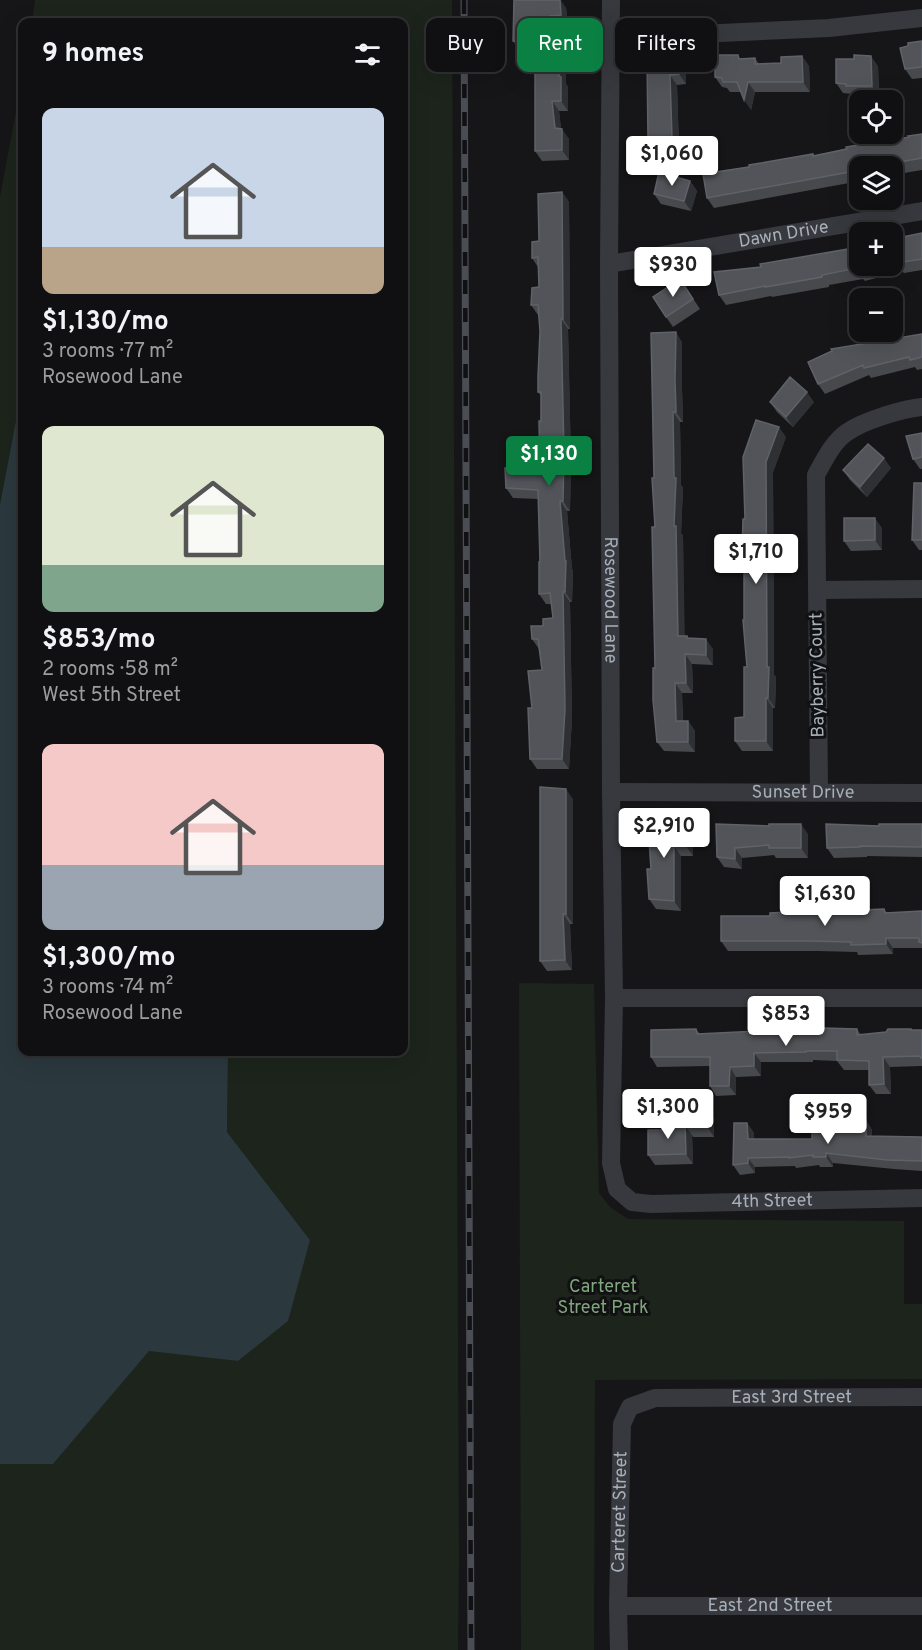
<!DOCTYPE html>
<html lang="en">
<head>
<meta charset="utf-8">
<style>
  :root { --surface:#101012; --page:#19191b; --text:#f1f3f6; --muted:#9c9d9f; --line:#303032; --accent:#0b8043 }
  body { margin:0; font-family:Overpass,sans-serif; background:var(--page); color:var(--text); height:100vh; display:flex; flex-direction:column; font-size:22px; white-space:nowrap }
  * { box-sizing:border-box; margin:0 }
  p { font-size:20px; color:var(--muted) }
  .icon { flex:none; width:33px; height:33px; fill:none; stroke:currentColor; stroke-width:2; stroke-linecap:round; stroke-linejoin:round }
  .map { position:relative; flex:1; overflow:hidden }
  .drawer { position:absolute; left:18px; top:18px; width:390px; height:1038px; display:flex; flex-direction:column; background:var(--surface); border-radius:12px; box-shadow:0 6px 24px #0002,0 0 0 2px var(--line) }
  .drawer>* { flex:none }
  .hud { position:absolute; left:426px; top:18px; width:405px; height:54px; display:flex; gap:12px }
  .buttons { position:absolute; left:849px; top:90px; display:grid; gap:12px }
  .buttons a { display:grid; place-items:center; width:54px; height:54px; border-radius:12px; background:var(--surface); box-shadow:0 6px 24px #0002,0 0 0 2px var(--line); font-size:30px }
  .price { position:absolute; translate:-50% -51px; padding:0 14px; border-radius:6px; background:#fff; color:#222; font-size:20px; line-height:39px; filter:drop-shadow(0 2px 3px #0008) }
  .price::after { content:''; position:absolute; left:50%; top:36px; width:18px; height:14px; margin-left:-9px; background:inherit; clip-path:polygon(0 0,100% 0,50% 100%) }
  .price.on { background:var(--accent); color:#fff }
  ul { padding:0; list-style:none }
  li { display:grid; align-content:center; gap:12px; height:318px; padding:0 24px }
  li span { display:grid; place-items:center; height:186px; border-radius:12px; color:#555 }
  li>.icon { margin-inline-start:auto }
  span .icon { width:108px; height:108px; fill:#fffc; stroke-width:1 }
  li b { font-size:26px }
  h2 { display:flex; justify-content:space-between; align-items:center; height:72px; padding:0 24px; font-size:26px }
  .pill { padding:0 21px; border-radius:12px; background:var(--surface); box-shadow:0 6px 24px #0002,0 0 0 2px var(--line); font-size:21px; line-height:54px }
  .pill.on { background:var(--accent); color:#fff }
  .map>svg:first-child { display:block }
  .green { fill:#1c241c }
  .water { fill:#2b383d }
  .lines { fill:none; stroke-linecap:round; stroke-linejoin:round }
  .minor { stroke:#37393e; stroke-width:18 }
  .rail-casing { stroke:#4a4d53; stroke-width:7 }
  .rail { stroke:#111113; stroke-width:4.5; stroke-dasharray:14; stroke-linecap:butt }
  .wall { fill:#47494d }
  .shaded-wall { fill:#2f3033 }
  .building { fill:#525459; stroke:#5f6268; stroke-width:1.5 }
  .labels { text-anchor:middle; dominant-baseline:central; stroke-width:6; stroke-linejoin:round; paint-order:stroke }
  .street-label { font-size:18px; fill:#a7afb9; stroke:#111113 }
  .park-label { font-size:18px; fill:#80a67d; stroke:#111113 }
</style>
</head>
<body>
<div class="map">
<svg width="922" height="1650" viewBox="0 0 922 1650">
  <rect width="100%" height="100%" fill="#161618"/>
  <path class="green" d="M35,0h417l7,1556 -1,94h-458v-186h53l96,-114 89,11 72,-121 -83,-108 1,-80h176v-1030h-372z
    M22,79v310l-22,115v-307z
    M519,983l75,1 5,209 11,14 18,12 276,2v83h18v75l-327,1 -1,270h-73z"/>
  <path class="water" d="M22,389v663h206l-1,80 83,108 -22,81 -50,40 -89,-10 -96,113h-53v-960z"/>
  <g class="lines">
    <g class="minor">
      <path id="s1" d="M611,0l-2,264 2,528 3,206 -3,165 6,26 15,13 19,2 271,-6"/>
      <path d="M611,38l218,-10 93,-10"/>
      <path id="s2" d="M609,264l313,-53"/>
      <path d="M817,590l105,-1"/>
      <path id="s3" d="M611,792l311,1"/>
      <path d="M819,792l-3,-317c8,-14 16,-32 30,-42 16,-12 56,-24 76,-26"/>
      <path d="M614,998h308"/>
      <path id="s4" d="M618,1606h304"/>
      <path id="s5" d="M619,1650l-1,-44 4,-182 8,-17 25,-9 267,-1"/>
    </g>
    <defs>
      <path id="rail" d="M464,0l7,1650"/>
    </defs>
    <use href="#rail" class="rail-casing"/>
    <use href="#rail" class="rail"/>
  </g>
  <path class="wall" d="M514,0l52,8 2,17 -11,1 2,36 7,9v13l2,3v24h-9l2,18 8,10v21l-27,1 -7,-10v-99l-15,-1 -7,-10z
    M922,41v37l-10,1 -7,-10 3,-23z
    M802,56l7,10 1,26h-55l-4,18 -10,-18h-11l-3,-4 -5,-1 -7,-10 26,-19h14l4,6 22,-1z
    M647,57h31l7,10 1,17 -9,1 2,63h-24l-7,-10z
    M878,66l1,30h-26l-1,-2 -9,-1 -7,-10z
    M922,134v36l-30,5v-9h-32v15l-146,27 -7,-10 42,-31 65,-11 70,-17v3z
    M690,181l7,10 -6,20 -30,-7 -7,-10z
    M562,192l7,10 1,127h-2l3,133 -1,49h-3l5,58 1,2 -1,31h-2l2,117 -3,50h-32l-7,-10 2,-51 10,-38 -3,-21 -7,-10 11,-13 10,-8 -2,-14h-5l-7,-10 1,-32 -2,-63 -25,-1 -7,-10 34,-21 1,-71 -3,-4 2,-61 -1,-16h-1l-7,-10 8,-18 -1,-20 -6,-9z
    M922,233v37l-18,3 -2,-2 -37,10 -2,-2 -34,6v2l-57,10 -1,-1 -45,9 -7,-10 141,-29h32v-27z
    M680,279l20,30 -27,18 -7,-10z
    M922,334v35l-5,1 -2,-3 -44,11 -2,-3 -44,19 -7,-10 87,-47z
    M682,342v47l1,33h-3l1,63 2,3 -2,45 2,3 1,100h3l2,2 24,11v16l-21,-1 1,29h-11l1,28h5l7,10v21l-31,-1 -7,-9 -2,-74 -1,-190z
    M770,402h44l-21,25 -16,-15z
    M922,433v36h-2l-7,-10z
    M786,437l-13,35 1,203 2,2 -1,31h-2v43h-31l-7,-10 9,-24 3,-50 -3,-47v-64l-2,-3 3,-34z
    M891,468l-24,29 -17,-17 -7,-10z
    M922,483v67h-3l-7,-10z
    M882,528v22l-31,1 -7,-10z
    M573,799v125h-3l2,46 -25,1 -7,-10z
    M685,824l7,10 1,22h-12v55l-25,-2 -7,-10 2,-30z
    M716,824l92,10v24h-32l-2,-3 -32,3v11l-18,-2 -7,-10z
    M922,824v33l-55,-1v1l-33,1 -7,-10 52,-22z
    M884,909l3,4 35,-2v37h-29v6l-35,1 -1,-3 -40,-1h-89l-7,-10 49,-25 69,-5z
    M696,1029l4,5 157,-5 4,6 61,-5v36l-32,1 1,27h-15l-7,-9v-15h-25l-7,-9 -24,-1v2h-52v14l-25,1v18l-20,1 -6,-10v-20l-53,1 -6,-10z
    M714,1119v18h-21l-1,-2 1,29 -38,1 -7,-10 21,-25 17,-6z
    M866,1120l6,10v6l50,1v34l-28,-2 -61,-6v4h-13l-1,-2 -23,3 -1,-2 -40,1v6l-15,2 -7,-10 14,-42 7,10v6h58l36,-14z"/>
  <path class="shaded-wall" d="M556,0h5l5,8 2,17 -7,-10z
    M550,16l7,10 2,36 7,9v13l2,3v24l-7,-10 -2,-25 -6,-15z
    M802,56l7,10 1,26 -7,-10z
    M871,56l7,10 1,30 -7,-10z
    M678,57l7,10 1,17 -7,-10z
    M670,75l7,10 2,63 -7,-10z
    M748,82l7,10 -4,18 -7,-10z
    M552,101l7,10 3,25v-7l7,10v21l-7,-10 -7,-22z
    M877,134h3l4,5 2,14 -7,-10z
    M690,181l7,10 -6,20 -7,-10z
    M562,192l7,10 1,127 -7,-10z
    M561,319l7,10 3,133 -1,49 -7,-10z
    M676,332l6,10v47l1,33 -7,-10 -1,-33z
    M807,392l7,10 -21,25 -7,-10z
    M673,412l7,10 1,63 2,3 -2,45 2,3 2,110 -7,-10 -4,-110v-48z
    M779,427l7,10 -13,35 1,203 2,2 -1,31 -7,-10 -2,-236z
    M884,458l7,10 -24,29 -7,-10z
    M560,501l7,10 5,58 1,2 -1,31 -7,-10v-31z
    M875,518l7,10v22l-7,-10z
    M563,592l7,10 2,117 -3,50 -7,-10z
    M706,639l7,10v16l-7,-10z
    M685,654l7,10 1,29 -7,-10z
    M675,683l7,10 1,38 -7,-10z
    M766,698l7,10v43l-7,-10z
    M688,721l7,10v21l-7,-10z
    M566,789l7,10v125l-7,-10z
    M685,824l7,10 1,22 -7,-10z
    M801,824l7,10v24l-7,-10z
    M674,846l7,10v55l-7,-10z
    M735,848l7,10v11l-7,-10z
    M563,914l7,10 2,46 -7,-10z
    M886,938l7,10v6l-7,-10z
    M754,1053l7,9v14l-7,-10z
    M883,1057l7,10 1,27 -7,-10z
    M730,1067l6,10v18l-7,-9z
    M707,1109l7,10v18l-7,-10z
    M866,1120l6,10v16l-6,-10z
    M685,1122l4,5h-3l6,8 1,29 -7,-10z
    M747,1123l7,10v15l-6,-9z
    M826,1153l7,10v4l-7,-10z
    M748,1158l7,9v6l-7,-10z"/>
  <path class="building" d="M514,0h46l1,15 -11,1 3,45h6v15l2,1v24h-9l3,27 7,1v21l-27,1v-109l-22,-1z
    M922,41v26l-17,2 -5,-21 8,-2v-3z
    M715,55h23l1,4 16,-1v6l26,-1v-6l21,-1 1,26h-55l-4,18 -7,-18h-14l-1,-4 -7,-1z
    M854,55l17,1 1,30h-26v-2l-10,-1v-24h18z
    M647,57h31l1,17 -9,1 2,63h-24z
    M860,132v2h17l2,9 30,-6 -1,-1 14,-2v24l-44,8h-18v4l-153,28 -4,-24 46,-7v-2l64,-11v2l34,-7 -1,-2 12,-2 -2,-12z
    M659,172l31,9 -6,20 -30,-7z
    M562,192l1,127h-2l3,133 -1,49h-3l5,60h1l-1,31h-2l2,117 -3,50h-32l-2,-51h4l-4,-37 14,-1 -4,-31h-6l-1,-13h12v-7l10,-1 -3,-25 -11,1v-32h1l-2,-72 -32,-2 -1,-20 35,-1 -1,-46h2v-29h-3v-16l2,-45 -2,-26h-7l1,-17 7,-1 -1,-30 -6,1v-16l7,-1 -1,-47z
    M922,233v26l-25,4 -1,-2 -4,1v-23z
    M860,247v19h19l-21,5 -1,-3 -35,7v2l-57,10v-1l-46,9 -5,-23 47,-5 -1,-3z
    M680,279l13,20 -27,18 -13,-20z
    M676,332l-1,47 1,33h-3l1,66h2l-2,48h2l2,110h9v2l19,1v16l-21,-1 1,29h-11l1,38h12v21h-31l-4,-42v-32h2l-3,-141h3l-3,-49h2l-3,-145z
    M922,334v23l-12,3 -1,-3 -45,11 -1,-3 -45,19 -10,-22 24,-11 -1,-2z
    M790,377l17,15 -21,25 -16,-15z
    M756,420l23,7 -13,35 1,205h2l-1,31h-2v43h-31v-23l9,-1v-50h3l-4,-47h1v-67h-2l1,-34h2l-2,-62z
    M922,433v24l-9,2 -7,-23z
    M868,444l16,14 -24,29 -17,-17z
    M914,483h8v57h-10z
    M844,518h31v22l-31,1z
    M540,787l26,2v125h-3l2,46 -25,1z
    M685,824l1,22h-12v55l-25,-2 -2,-30h4l-3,-44z
    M716,824l53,2v-2h32v24h-32v-3l-34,3v11l-18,-2z
    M826,824l53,2v-2h43v23l-62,-1v1l-33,1z
    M884,909l1,4 37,-2v32l-3,-1v-4h-33v6l-35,1v-3l-41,-1h-89v-25h49v-3l39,-2v-1h29v1z
    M823,1028l34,1v6l29,-3 2,-3h23v1h11v28h-1l-1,-2 -37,1 1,27 -15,1v-24l-32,-1v-9h-31v1l-52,1v13l-24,1 -1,19h-19v-29h-59v-27l45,-1 1,5z
    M686,1109h21v18h-21z
    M866,1120v16l56,1v24l-35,-1 -61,-7v4h-13v-2l-24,3v-1l-41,1v5l-15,2 1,-42h13l1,16h64v-13l36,-1v-4z
    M668,1121l17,1 1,32 -38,1v-25h21z"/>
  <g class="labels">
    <g class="street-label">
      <text stroke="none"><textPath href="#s2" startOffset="177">Dawn Drive</textPath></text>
      <text stroke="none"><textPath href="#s1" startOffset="600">Rosewood Lane</textPath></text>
      <text transform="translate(818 675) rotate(-91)">Bayberry Court</text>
      <text stroke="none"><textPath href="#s3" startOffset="192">Sunset Drive</textPath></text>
      <text stroke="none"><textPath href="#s1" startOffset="1350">4th Street</textPath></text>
      <text stroke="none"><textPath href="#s5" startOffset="408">East 3rd Street</textPath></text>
      <text stroke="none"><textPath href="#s5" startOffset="138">Carteret Street</textPath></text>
      <text stroke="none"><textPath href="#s4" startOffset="152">East 2nd Street</textPath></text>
    </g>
    <g class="park-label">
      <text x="603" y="1287">Carteret<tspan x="603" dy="21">Street Park</tspan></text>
    </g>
  </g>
</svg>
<div class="buttons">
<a><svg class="icon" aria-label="locate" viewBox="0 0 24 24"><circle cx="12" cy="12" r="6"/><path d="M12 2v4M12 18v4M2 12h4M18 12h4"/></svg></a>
<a><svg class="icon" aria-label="layers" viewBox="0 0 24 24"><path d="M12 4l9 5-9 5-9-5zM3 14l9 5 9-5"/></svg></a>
<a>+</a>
<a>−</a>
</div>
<b class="price" style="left:672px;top:187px">$1,060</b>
<b class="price" style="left:673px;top:298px">$930</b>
<b class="price on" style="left:549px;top:487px">$1,130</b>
<b class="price" style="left:756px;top:585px">$1,710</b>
<b class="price" style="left:664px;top:859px">$2,910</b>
<b class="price" style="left:825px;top:927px">$1,630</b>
<b class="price" style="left:786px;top:1047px">$853</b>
<b class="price" style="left:668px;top:1140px">$1,300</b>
<b class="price" style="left:828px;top:1145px">$959</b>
<div class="hud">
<a class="pill">Buy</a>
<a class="pill on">Rent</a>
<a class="pill">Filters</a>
</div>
<section class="drawer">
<h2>9 homes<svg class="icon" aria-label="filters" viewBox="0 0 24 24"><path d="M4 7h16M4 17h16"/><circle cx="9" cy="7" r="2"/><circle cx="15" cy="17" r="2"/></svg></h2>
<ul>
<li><span style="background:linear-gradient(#c9d6e8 75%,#b9a48a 0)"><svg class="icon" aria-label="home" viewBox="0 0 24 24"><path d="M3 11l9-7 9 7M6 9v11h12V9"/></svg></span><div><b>$1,130/mo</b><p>3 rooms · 77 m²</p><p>Rosewood Lane</p></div></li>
<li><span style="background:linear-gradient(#dfe7d0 75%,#7fa58c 0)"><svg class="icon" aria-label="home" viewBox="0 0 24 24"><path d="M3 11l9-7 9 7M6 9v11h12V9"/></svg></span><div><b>$853/mo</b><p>2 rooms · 58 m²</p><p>West 5th Street</p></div></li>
<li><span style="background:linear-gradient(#f6c9c9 65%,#9aa5b1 0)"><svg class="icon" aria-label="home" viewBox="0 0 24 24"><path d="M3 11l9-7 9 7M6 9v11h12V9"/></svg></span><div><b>$1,300/mo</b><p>3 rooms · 74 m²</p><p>Rosewood Lane</p></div></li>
</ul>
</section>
</div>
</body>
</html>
